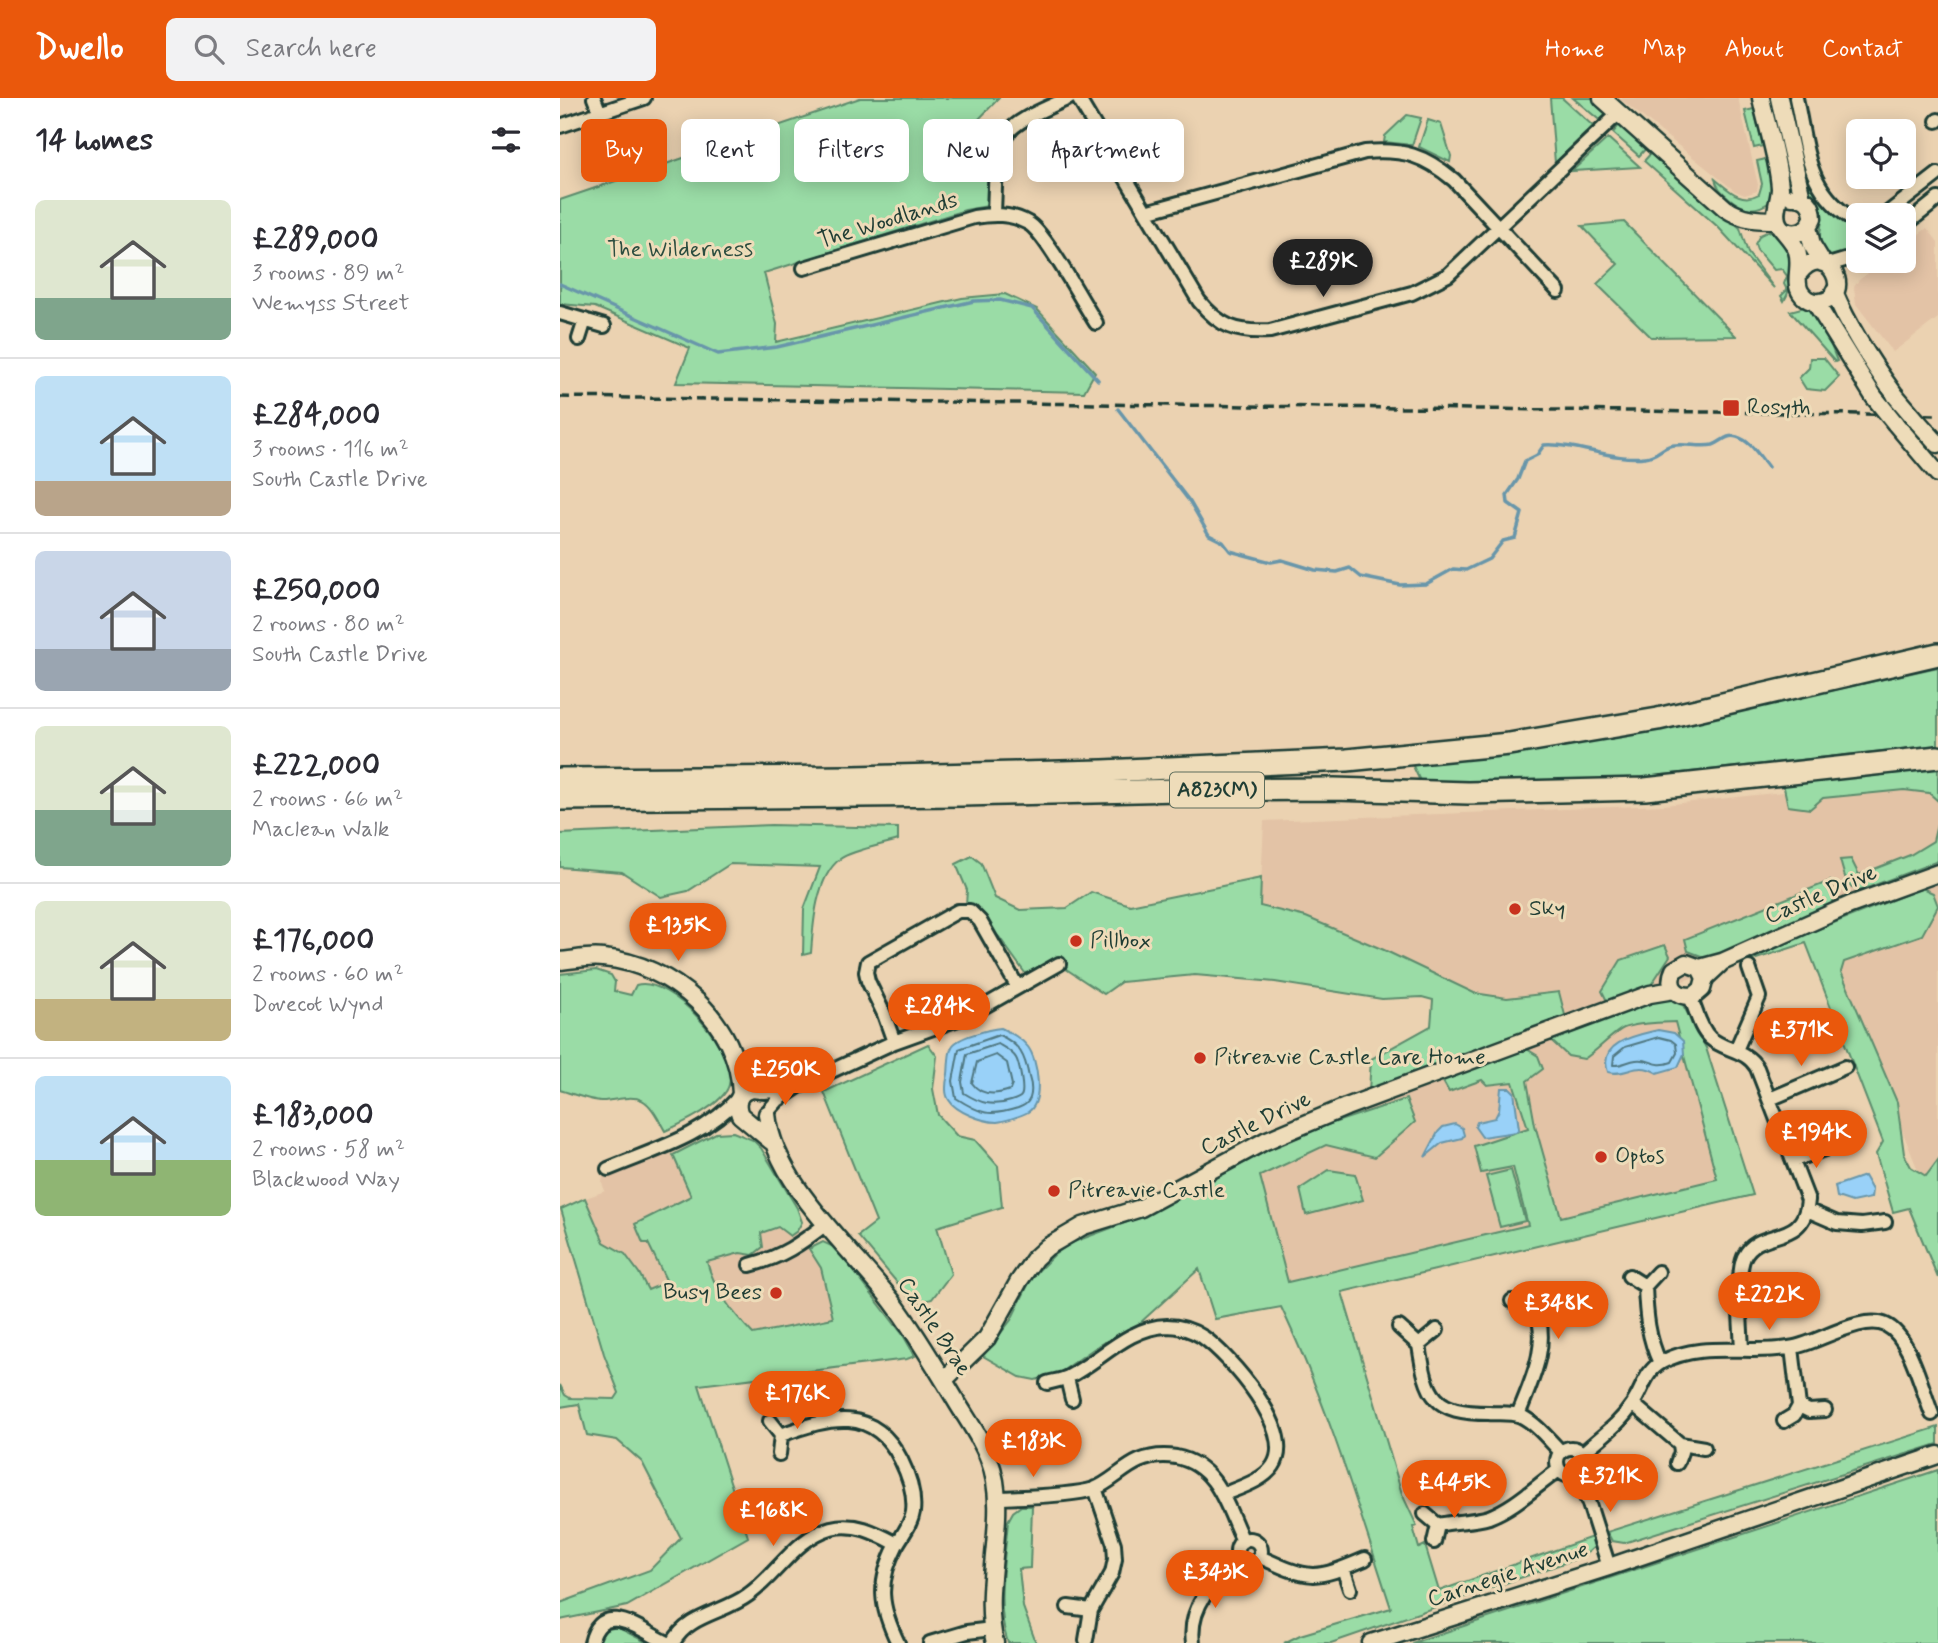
<!DOCTYPE html>
<html lang="en">
<head>
<meta charset="utf-8">
<style>
  :root { --surface:#fff; --page:#f2f2f3; --text:#2b2b33; --muted:#7c7c81; --line:#e1e1e2; --accent:#ea580c }
  body { margin:0; font-family:Mynerve,sans-serif; background:var(--page); color:var(--text); height:100vh; display:flex; flex-direction:column; font-size:26px; white-space:nowrap }
  * { box-sizing:border-box; margin:0 }
  p { font-size:23px; color:var(--muted) }
  .icon { flex:none; width:38px; height:38px; fill:none; stroke:currentColor; stroke-width:2; stroke-linecap:round; stroke-linejoin:round }
  .map { position:relative; flex:1; overflow:hidden }
  .sheet { display:flex; flex-direction:column; background:var(--surface); width:560px }
  .sheet>* { flex:none }
  .hud { position:absolute; left:21px; top:21px; width:665px; height:63px; display:flex; gap:14px }
  .controls { position:absolute; left:1286px; top:21px; display:grid; gap:14px }
  .controls a { display:grid; place-items:center; width:70px; height:70px; border-radius:10px; background:var(--surface); box-shadow:0 4px 18px #0003; font-size:35px }
  .price { position:absolute; translate:-50% -60px; padding:0 16px; border-radius:24px; background:var(--accent); color:#fff; font-size:23px; line-height:46px; filter:drop-shadow(0 2px 4px #0008) }
  .price::after { content:''; position:absolute; left:50%; top:42px; width:21px; height:16px; margin-left:-10px; background:inherit; clip-path:polygon(0 0,100% 0,50% 100%) }
  .price.selected { background:#222; color:#fff }
  ul { padding:0; list-style:none }
  li { display:flex; align-items:center; gap:21px; height:175px; padding:0 35px }
  li+li { border-top:2px solid var(--line) }
  li span { display:grid; place-items:center; flex:none; width:196px; height:140px; border-radius:10px; color:#555 }
  li>.icon { margin-inline-start:auto }
  span .icon { width:84px; height:84px; fill:#fffc; stroke-width:1 }
  li b { font-size:30px }
  h2 { display:flex; justify-content:space-between; align-items:center; height:84px; padding:0 35px; font-size:30px }
  .tag { padding:0 24px; border-radius:10px; background:var(--surface); box-shadow:0 4px 18px #0003; font-size:24px; line-height:63px }
  .tag.selected { background:var(--accent); color:#fff }
  header { display:flex; align-items:center; gap:42px; box-sizing:border-box; height:98px; padding:0 35px; background:var(--accent); color:#fff }
  header strong { font-size:33px }
  nav { display:flex; gap:38px; margin-inline-start:auto; font-size:24px }
  .search { width:490px; height:63px; background:var(--page); display:flex; align-items:center; gap:18px; box-sizing:border-box; padding:0 24px; border-radius:10px; color:var(--muted); font-size:26px }
  main { display:flex; flex:1; min-height:0 }
  .map>svg:first-child { display:block }
  .built { fill:#e3c3a6 }
  .green { fill:#9adca6; stroke:#5c8c6d; stroke-width:2 }
  .water { fill:#99d1f8; stroke:#6896aa; stroke-width:2 }
  .lines { fill:none; stroke-linecap:round; stroke-linejoin:round }
  .shore { stroke:#507882; stroke-width:2 }
  .stream { stroke:#6896aa; stroke-width:3.5 }
  .street-casing { stroke:#1f3d34; stroke-width:18 }
  .secondary-casing { stroke:#1f3d34; stroke-width:21 }
  .highway-casing { stroke:#1f3d34; stroke-width:26 }
  .street { stroke:#eedcb9; stroke-width:12 }
  .secondary { stroke:#eedcb9; stroke-width:16 }
  .highway { stroke:#eedcb9; stroke-width:21 }
  .rail { stroke:#1f3d34; stroke-width:3.5; stroke-dasharray:10 5; stroke-linecap:butt }
  .secondary-bridge-casing { stroke:#1f3d34; stroke-width:21; stroke-linecap:butt }
  .secondary-bridge { stroke:#eedcb9; stroke-width:16 }
  .poi-dot { fill:#c8321e; stroke:#eedcb9; stroke-width:2.5 }
  .labels { text-anchor:middle; dominant-baseline:central; stroke-width:6; stroke-linejoin:round; paint-order:stroke }
  .shield { fill:#eedcb9; stroke:#5d6d5c; stroke-width:2 }
  .shield-label { font-size:21px; font-weight:bold; fill:#1f3d34 }
  .street-label { font-size:23px; fill:#1f3d34; stroke:#eedcb9 }
  .park-label { font-size:23px; fill:#2b4d3f; stroke:#eedcb9 }
  .poi-label { font-size:23px; fill:#1f3d34; stroke:#eedcb9; text-anchor:start }
</style>
</head>
<body>
<header>
<strong>Dwello</strong>
<div class="search"><svg class="icon" aria-label="search" viewBox="0 0 24 24"><circle cx="10" cy="10" r="6"/><path d="M15 15l6 6"/></svg>Search here</div>
<nav><a>Home</a><a>Map</a><a>About</a><a>Contact</a></nav>
</header>
<main>
<section class="sheet">
<h2>14 homes<svg class="icon" aria-label="filters" viewBox="0 0 24 24"><path d="M4 7h16M4 17h16"/><circle cx="9" cy="7" r="2"/><circle cx="15" cy="17" r="2"/></svg></h2>
<ul>
<li><span style="background:linear-gradient(#dfe7d0 70%,#7fa58c 0)"><svg class="icon" aria-label="home" viewBox="0 0 24 24"><path d="M3 11l9-7 9 7M6 9v11h12V9"/></svg></span><div><b>£289,000</b><p>3 rooms · 89 m²</p><p>Wemyss Street</p></div></li>
<li><span style="background:linear-gradient(#bfe0f5 75%,#b9a48a 0)"><svg class="icon" aria-label="home" viewBox="0 0 24 24"><path d="M3 11l9-7 9 7M6 9v11h12V9"/></svg></span><div><b>£284,000</b><p>3 rooms · 116 m²</p><p>South Castle Drive</p></div></li>
<li><span style="background:linear-gradient(#c9d6e8 70%,#9aa5b1 0)"><svg class="icon" aria-label="home" viewBox="0 0 24 24"><path d="M3 11l9-7 9 7M6 9v11h12V9"/></svg></span><div><b>£250,000</b><p>2 rooms · 80 m²</p><p>South Castle Drive</p></div></li>
<li><span style="background:linear-gradient(#dfe7d0 60%,#7fa58c 0)"><svg class="icon" aria-label="home" viewBox="0 0 24 24"><path d="M3 11l9-7 9 7M6 9v11h12V9"/></svg></span><div><b>£222,000</b><p>2 rooms · 66 m²</p><p>Maclean Walk</p></div></li>
<li><span style="background:linear-gradient(#dfe7d0 70%,#c2b280 0)"><svg class="icon" aria-label="home" viewBox="0 0 24 24"><path d="M3 11l9-7 9 7M6 9v11h12V9"/></svg></span><div><b>£176,000</b><p>2 rooms · 60 m²</p><p>Dovecot Wynd</p></div></li>
<li><span style="background:linear-gradient(#bfe0f5 60%,#8fb573 0)"><svg class="icon" aria-label="home" viewBox="0 0 24 24"><path d="M3 11l9-7 9 7M6 9v11h12V9"/></svg></span><div><b>£183,000</b><p>2 rooms · 58 m²</p><p>Blackwood Way</p></div></li>
</ul>
</section>
<div class="map">
<svg width="1378" height="1545" viewBox="0 0 1378 1545">
  <rect width="100%" height="100%" fill="#ebd2b1"/>
  <filter id="ink" filterUnits="userSpaceOnUse"><feTurbulence type="fractalNoise" baseFrequency=".0143" numOctaves="2"/><feDisplacementMap in="SourceGraphic" scale="14" xChannelSelector="R" yChannelSelector="G"/><feConvolveMatrix kernelMatrix="1 2 1 2 8 2 1 2 1" color-interpolation-filters="sRGB"/></filter>
  <g filter="url(#ink)">
    <path class="built" d="M1059,0h119l20,87 -1,6 -12,4 -10,-4z
      M1367,130l11,14v76l-45,34 -37,-48 -2,-17 5,-7 25,-19h20v-15z
      M1378,677v446l-121,-306 -128,64 -9,3 -18,19 13,21 42,157 -429,104 -28,-107 5,-35 255,-98 -46,-50 -90,-43 -78,-33 -46,-11 4,-85 400,-16z
      M108,1046l23,51 -43,47 20,40 -20,8 -9,-17 -14,-19 -21,-12 -18,-44 19,-7 -3,-8 1,-7 5,-7z
      M218,1129l12,8 7,-4 24,37 12,50 -80,16 -13,-14 -28,-38 -5,-20 33,-9 13,2 8,-5 -1,-16z"/>
    <path class="green" d="M300,0h139l-21,22 -16,41 25,7 1,38 -23,4 -201,63 13,51 -1,18 186,-44 43,-4 32,15 58,63 -11,20 -408,-9 14,-35 -95,-41 -35,-3v-104z
      M990,0h12l31,28 -38,37z
      M1013,0h20l16,14v4l-6,7z
      M1194,11l9,37 -9,2 -9,-37z
      M847,17l14,3 -9,27 -28,-3 1,-6z
      M868,22l13,4 10,32 -1,6 -31,-15z
      M1061,25l27,23 -9,10 -26,-23z
      M1048,40l32,29 -68,4z
      M1093,53l87,77 8,25 26,35 -56,-61 -74,-66z
      M1206,61l7,28 -2,14c-16,12 -28,9 -42,-3 -7,-6 -12,-10 -14,-19 14,11 26,25 44,15l3,-10 -5,-23z
      M1246,68c8,30 27,43 50,60 7,18 -6,34 -25,31 -21,-17 -5,-29 -10,-48 -2,-8 -8,-13 -12,-20 -4,-6 -6,-14 -8,-21z
      M1064,124l112,114 -85,1 -54,-53 21,-20 -36,-38z
      M1209,133c24,11 20,28 20,49 0,9 0,13 -5,21l-3,-5 6,-6 -3,-6 3,-8 -5,-7 -8,1 -17,-20 -2,-6 5,-9z
      M1245,209c19,11 24,35 32,54l-2,1 -45,-51z
      M1250,260h14l15,19 -14,14 -19,-2 -7,-11 10,-10z
      M1378,569v78l-312,34 -205,4 -9,-19 149,-18 78,-17 109,-20z
      M1378,668v35l-9,-8 -25,-3 -81,8 -13,11 -22,-3 -5,-23z
      M1378,722v41l-79,30c-14,-5 -15,-18 -19,-31l11,-1 8,16 51,-20 23,-14z
      M211,727l127,3v12c-15,5 -45,10 -58,19 -24,18 -27,66 -29,94l-8,2 1,-46 16,-42 -90,-3 -42,27 -27,6 -39,-25 -62,-5v-33z
      M412,758l9,7 14,35 25,12 47,-2 24,-16 39,13 131,-27 -1,28 46,11 78,33 90,43 33,5 52,-6 7,27 -197,72 2,-32 60,-33 2,-26 -11,-3 -40,2 -107,-17 -80,-7 -74,7 -17,12 -41,-27 -38,6 -26,-36 -33,-32 1,-15 -11,-26z
      M1270,783l5,12 -2,11 -124,55 -21,-8 -3,-12z
      M1362,790l11,5 5,13 -16,29 -78,27 -3,10 56,130 7,52 7,13 15,9 12,-16v118l-29,-70 -16,4 -17,-58 7,-12 -77,-199 -59,19 -2,-4z
      M1105,847l5,11 -21,32 -41,15 -6,-12 19,-31z
      M36,872l15,5 4,7 -1,9 17,4 5,-10c34,-11 103,67 93,100 -5,19 -48,39 -64,46 -20,-37 -22,-36 -61,-30 -10,1 -34,-8 -44,-11v-116z
      M1107,898l16,9 23,43 47,147 -411,97 60,202 15,32 -4,1 6,21 6,-3 14,46 153,-54 2,10 -10,9 -253,87h-47l16,-8 91,-27c-33,-101 -64,-205 -110,-301l-66,12 -16,-50 -59,54 -41,22 -41,29 -23,6 -15,-3 -37,-21 28,-36 17,-35 11,-15 15,-15 17,-12 75,-28 115,-61 3,-3 63,-26 79,-26 9,23 -40,35 -49,-12 -66,31 28,106 240,-57 -15,-58 -32,6 -7,-27 54,-18 -15,-46 -26,3 -5,-5 -33,12 -8,-14 84,-30 13,8 5,13 -16,12 8,44 26,92 156,-38 -42,-157c-16,1 -35,0 -51,6 -10,4 -28,24 -40,31l-16,-3 -24,-22z
      M368,946l9,12 -4,33 5,26 19,21 18,4 23,26 4,41 -65,20 14,47 -19,25 -17,5 -57,-68 18,-14 -52,-130z
      M173,1034l20,8 8,8 36,60 5,14 -5,9 -7,5 -12,-9 -17,6 2,14 -10,8 -13,-2 -33,9c8,29 26,51 46,72l80,-16 -12,-50 -12,-19 14,-7 13,6 67,87 12,21 -8,3 -208,26 49,152 -121,69 -67,14v-17l90,-33 31,-32 -39,-76 -25,-22 -30,-5 -8,-31 -19,3v-22l5,10 5,3 45,1 4,-6 -15,-39 -43,-145 24,-11 19,44 21,12 14,19 9,17 19,-8 -19,-39h-5l-8,-19 56,-28 -18,-41 43,-22z
      M769,1072l26,4 8,26 -57,15 -6,-26z
      M951,1072l14,51 -25,6 -14,-51z
      M1378,1329v17l-314,99 -12,-2 -5,-9z
      M1378,1372v173h-526z
      M461,1408h11l-2,62 -11,1 4,38 13,36h-28c-13,-38 -3,-83 0,-122l5,-9z
      M57,1529l31,16h-51l8,-13z"/>
    <path class="water" d="M441,930c10,5 20,10 27,19 10,13 16,55 0,65 -7,4 -23,9 -31,10 -14,0 -41,-10 -48,-22 -5,-7 -3,-18 -1,-26 1,-8 0,-20 4,-27 4,-10 39,-18 49,-19z
      M1098,932l16,3 9,8 1,13 -6,13 -21,6c-21,-13 -30,4 -49,-1 -11,-30 29,-37 50,-42z
      M941,990h9l4,4 5,37 -3,3 -34,5 -7,-10 2,-5 18,-4 4,-8z
      M895,1026l7,4 2,7 -2,3 -20,5 -17,14 13,-25 5,-5z
      M1304,1078l8,14 -1,8 -19,4 -15,-5 -2,-11z"/>
    <g class="lines">
      <path class="shore" d="M439,937c21,9 26,21 30,42 2,6 3,15 1,21 -2,6 -7,8 -12,10 -29,9 -37,6 -62,-10l-3,-17 6,-32z
        M1099,939l12,3 5,4 1,9 -5,9c-18,7 -20,-4 -36,-2 -8,1 -15,6 -23,5l1,-9 11,-9z
        M438,946c7,4 14,7 18,14 3,5 9,33 5,38 -1,2 -7,4 -10,5 -19,6 -31,2 -47,-8l-2,-11 5,-28z
        M436,957l11,8 5,22 -2,5c-14,5 -29,6 -38,-7l5,-21z"/>
      <path class="stream" d="M0,186l158,70 59,-7 197,-46 26,-1 32,8 66,72
        M558,311l72,93 19,33 14,7 7,9 41,11 11,-2 33,10 22,2 13,-4 11,9 39,8 26,-1 27,-15 13,1 23,-11 14,-18 12,-3 7,-25 -14,-10 -1,-8 11,-16 7,-18 12,-6 7,-10c34,-2 67,16 101,12 12,-1 15,-8 24,-11 14,-4 30,2 44,-1 9,-3 13,-11 24,-8 14,4 22,19 31,30"/>
      <defs>
        <path id="street" d="M34,0l6,15
          M518,0l121,203c21,26 38,32 71,30l142,-38 36,-18 171,-162
          M1236,0c12,55 10,93 62,125
          M1377,23l1,-1
          M0,28l84,-28
          M586,114l219,-60c39,-3 59,3 89,28l104,111
          M434,116c3,-82 -1,-83 75,-116
          M1325,117l53,-41
          M1344,128l34,-27
          M1268,167l30,-9
          M244,170l170,-51c18,-3 37,-4 54,6 17,9 55,80 68,100
          M0,215l44,13
          M19,241l6,-19
          M1130,899c6,12 9,31 20,41 15,13 36,11 47,30l51,132c-4,48 -49,26 -64,57 -8,18 -3,70 -2,92
          M334,944l-10,-28 -16,-33 -2,-9 2,-10 90,-51h12l10,10 37,65
          M1176,952l23,-53 -10,-29
          M204,994l28,-3
          M1210,1001l75,-32
          M210,1011l8,-9 21,-14 95,-44 75,-27 90,-51
          M1234,1062l33,-12
          M48,1071c45,-19 97,-33 130,-71
          M1247,1112l30,13 25,2 23,-3
          M190,1167c32,-8 50,-21 76,-41
          M1069,1178l16,10 13,-14
          M1085,1188c1,28 3,52 15,77
          M952,1203l13,1 10,6c16,35 -4,74 -17,107
          M839,1229l20,18
          M877,1232l-18,15c8,52 14,68 70,68 9,1 23,-1 32,3 16,8 28,24 40,36
          M1232,1250l7,58
          M507,1280l5,21
          M487,1285c7,-2 15,-3 21,-6 32,-16 60,-50 99,-51 12,0 25,4 36,11 26,18 94,94 70,129 -10,15 -35,22 -51,29
          M1073,1306l47,40
          M210,1323l11,14 -2,19
          M1224,1323l10,-6 5,-9 10,5 16,-1
          M221,1337c48,-18 93,-30 120,25 8,16 14,34 12,52 -2,13 -11,23 -17,34 -19,37 -16,60 2,97
          M997 1364a14 14 0 1 1 28 0a14 14 0 1 1-28 0Z
          M1022,1356c17,-16 37,-29 50,-49 11,-15 12,-33 30,-43 41,-22 89,-6 132,-15 26,-5 68,-33 92,-22 24,11 36,65 46,89
          M1117,1365l4,-11 -1,-8 24,4
          M1017,1377l12,29 20,63
          M438,1400c24,-1 74,-2 96,-9 16,-6 29,-21 45,-28 12,-5 25,-6 37,-4 42,8 51,51 67,84
          M865,1416l13,11 -4,17
          M878,1427c17,-4 34,-3 51,-8 26,-10 47,-31 70,-47
          M677 1453a12 12 0 1 1 24 0a12 12 0 1 1-24 0Z
          M700,1459c51,23 53,24 105,2
          M783,1470l7,21
          M508,1509l23,3
          M526,1542l5,-30 21,-37 3,-14 -1,-15 -19,-56
          M31,1545c11,-47 53,-10 77,0
          M113,1545c14,-28 51,-30 75,-48 29,-20 47,-57 83,-67 25,-6 45,5 66,16
          M370,1545l37,-11 25,-3
          M633,1545c-5,-37 20,-62 47,-84"/>
        <path id="secondary" d="M1042,0l123,110c17,12 33,12 52,12
          M1201,0c6,29 17,60 19,90 0,12 -8,26 -1,37 6,9 14,15 18,26 5,14 -4,31 4,42 4,6 11,10 19,9 36,-4 8,-64 -20,-30
          M1219,0l23,100
          M1248,129l4,18 11,18
          M1226,133c12,4 22,0 27,-13 0,-14 -8,-22 -21,-21
          M1274,194c16,38 37,70 61,103
          M1255,204l59,95
          M1358,324l20,22
          M1335,325l43,51
          M0,863c14,-1 29,-5 43,-3 69,6 136,64 138,136
          M1140,870l22,-6 128,-57 88,-32
          M1145,880l-5,-10 -14,-5 -12,7c-8,16 3,29 21,25l7,-6 3,-11 15,-14
          M200,992c-17,-4 -27,9 -20,25l31,26
          M207,1016c7,69 84,134 125,187 24,32 45,68 66,103 11,18 24,36 31,55 22,57 -9,123 6,184
          M384,1282l43,-42 32,-57 16,-23 12,-11 36,-21 58,-18 124,-67 81,-34 304,-113 24,-4
          M811,1545l238,-76 329,-112"/>
        <path id="highway" d="M0,681l293,-2 250,-6 244,-11 162,-16 149,-25 280,-65
          M0,701l402,-4 218,-5 154,-1 134,4 177,-4 293,-32"/>
      </defs>
      <use href="#street" class="street-casing"/>
      <use href="#secondary" class="secondary-casing"/>
      <use href="#highway" class="highway-casing"/>
      <use href="#street" class="street"/>
      <use href="#secondary" class="secondary"/>
      <use href="#highway" class="highway"/>
      <path class="rail" d="M0,299l1378,18"/>
      <defs>
        <path id="secondary-bridge" d="M1335,297l23,27
          M1314,299l21,26"/>
      </defs>
      <use href="#secondary-bridge" class="secondary-bridge-casing"/>
      <use href="#secondary-bridge" class="secondary-bridge"/>
    </g>
  </g>
  <g class="poi-dot">
    <rect x="1162" y="301" width="18" height="18" rx="3.5"/>
    <circle cx="955" cy="811" r="7"/>
    <circle cx="516" cy="843" r="7"/>
    <circle cx="640" cy="960" r="7"/>
    <circle cx="1041" cy="1059" r="7"/>
    <circle cx="494" cy="1093" r="7"/>
    <circle cx="216" cy="1195" r="7"/>
  </g>
  <g class="labels">
    <rect class="shield" x="610" y="674.5" width="94" height="35" rx="5"/>
    <g class="shield-label">
      <text x="657" y="692">A823(M)</text>
    </g>
    <g class="street-label">
      <text transform="translate(328 123) rotate(-17)">The Woodlands</text>
      <text transform="translate(1261 797) rotate(-23)">Castle Drive</text>
      <text transform="translate(696 1026) rotate(-26)">Castle Drive</text>
      <text transform="translate(374 1229) rotate(56)">Castle Brae</text>
      <text transform="translate(948 1477) rotate(-18)">Carnegie Avenue</text>
    </g>
    <g class="park-label">
      <text x="120" y="152">The Wilderness</text>
    </g>
    <g class="poi-label">
      <text x="1187" y="310">Rosyth</text>
      <text x="969" y="811">Sky</text>
      <text x="530" y="843">Pillbox</text>
      <text x="654" y="960">Pitreavie Castle Care Home</text>
      <text x="1055" y="1059">Optos</text>
      <text x="508" y="1093">Pitreavie Castle</text>
      <text x="202" y="1195" text-anchor="end">Busy Bees</text>
    </g>
  </g>
</svg>
<div class="controls">
<a><svg class="icon" aria-label="locate" viewBox="0 0 24 24"><circle cx="12" cy="12" r="6"/><path d="M12 2v4M12 18v4M2 12h4M18 12h4"/></svg></a>
<a><svg class="icon" aria-label="layers" viewBox="0 0 24 24"><path d="M12 4l9 5-9 5-9-5zM3 14l9 5 9-5"/></svg></a>
</div>
<b class="price selected" style="left:763px;top:201px">£289K</b>
<b class="price" style="left:118px;top:865px">£135K</b>
<b class="price" style="left:379px;top:946px">£284K</b>
<b class="price" style="left:1241px;top:970px">£371K</b>
<b class="price" style="left:225px;top:1009px">£250K</b>
<b class="price" style="left:1256px;top:1072px">£194K</b>
<b class="price" style="left:1209px;top:1234px">£222K</b>
<b class="price" style="left:998px;top:1243px">£348K</b>
<b class="price" style="left:237px;top:1333px">£176K</b>
<b class="price" style="left:473px;top:1381px">£183K</b>
<b class="price" style="left:1050px;top:1416px">£321K</b>
<b class="price" style="left:894px;top:1422px">£445K</b>
<b class="price" style="left:213px;top:1450px">£168K</b>
<b class="price" style="left:655px;top:1512px">£343K</b>
<div class="hud">
<a class="tag selected">Buy</a>
<a class="tag">Rent</a>
<a class="tag">Filters</a>
<a class="tag">New</a>
<a class="tag">Apartment</a>
</div>
</div>
</main>
</body>
</html>
